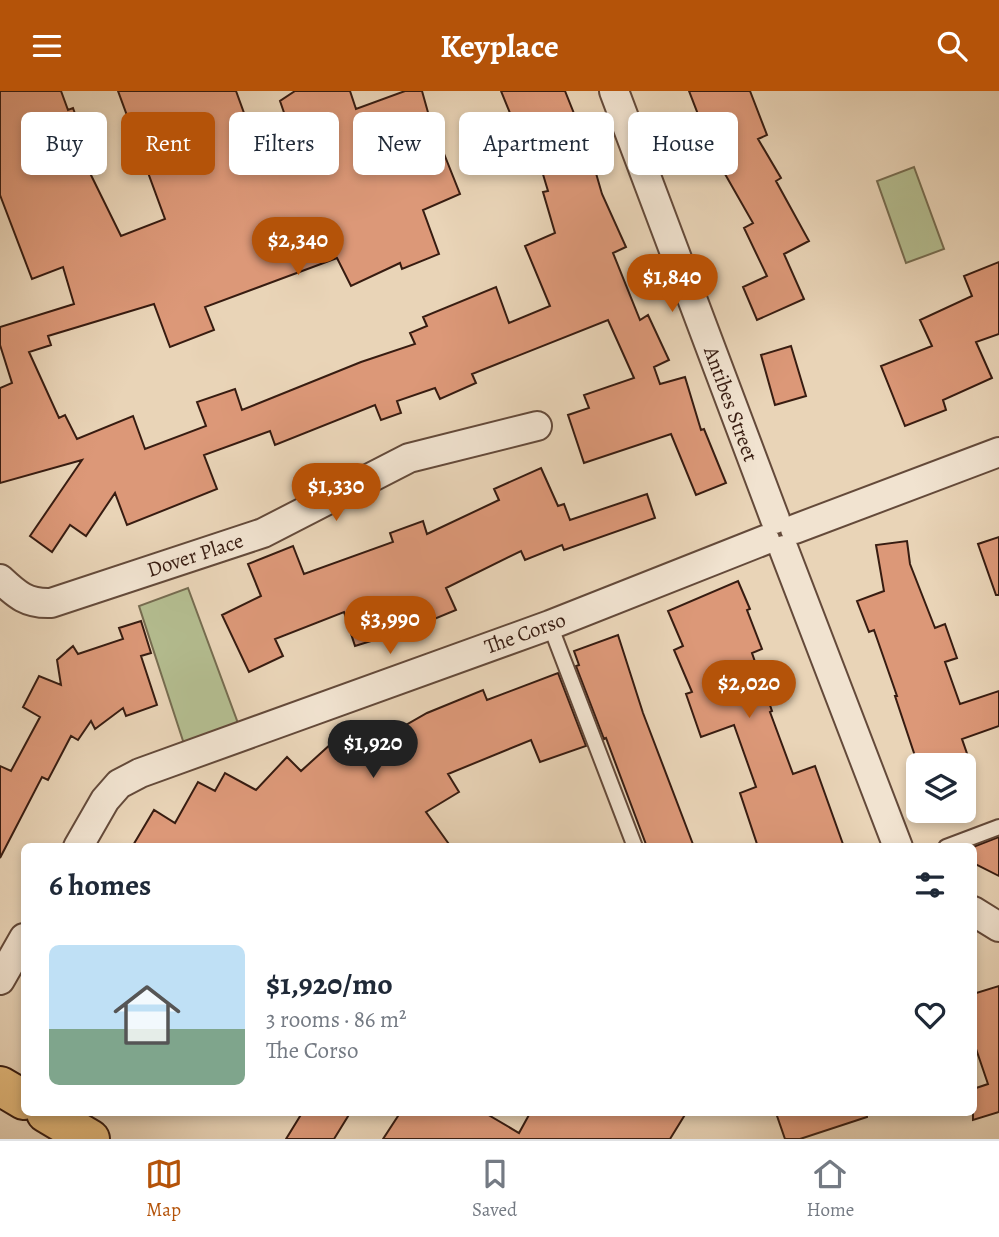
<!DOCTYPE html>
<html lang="en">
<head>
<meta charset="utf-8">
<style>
  :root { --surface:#fff; --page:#f6f6f7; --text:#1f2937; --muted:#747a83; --line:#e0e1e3; --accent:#b45309 }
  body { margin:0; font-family:Alegreya,serif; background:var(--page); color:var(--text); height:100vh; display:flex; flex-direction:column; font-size:26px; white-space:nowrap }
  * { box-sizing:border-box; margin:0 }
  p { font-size:23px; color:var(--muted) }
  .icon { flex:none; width:38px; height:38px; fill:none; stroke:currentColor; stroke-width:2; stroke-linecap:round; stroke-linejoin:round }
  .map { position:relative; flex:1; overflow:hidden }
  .side { position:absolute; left:21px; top:752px; width:956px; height:273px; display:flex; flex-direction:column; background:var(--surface); border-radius:10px; box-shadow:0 4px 10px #0003 }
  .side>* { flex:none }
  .guide { position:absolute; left:21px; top:21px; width:957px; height:63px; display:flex; gap:14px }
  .fabs { position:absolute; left:906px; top:662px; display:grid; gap:14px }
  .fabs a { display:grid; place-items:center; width:70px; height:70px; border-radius:10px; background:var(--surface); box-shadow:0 4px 10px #0003; font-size:35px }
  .price { position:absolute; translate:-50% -60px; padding:0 16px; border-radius:24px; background:var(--accent); color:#fff; font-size:23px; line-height:46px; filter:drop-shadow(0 2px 4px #0008) }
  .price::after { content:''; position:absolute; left:50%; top:42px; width:21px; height:16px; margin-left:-10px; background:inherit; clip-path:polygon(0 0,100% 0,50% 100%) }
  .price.current { background:#222; color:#fff }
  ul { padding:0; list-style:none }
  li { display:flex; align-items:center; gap:21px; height:175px; padding:0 28px }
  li+li { border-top:2px solid var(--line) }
  li span { display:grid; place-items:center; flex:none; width:196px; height:140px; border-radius:10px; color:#555 }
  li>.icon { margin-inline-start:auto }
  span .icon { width:84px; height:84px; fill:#fffc; stroke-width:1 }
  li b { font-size:30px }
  h2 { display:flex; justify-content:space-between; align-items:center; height:84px; padding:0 28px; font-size:30px }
  .chip { padding:0 24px; border-radius:10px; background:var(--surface); box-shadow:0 4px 10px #0003; font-size:24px; line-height:63px }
  .chip.current { background:var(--accent); color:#fff }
  header { display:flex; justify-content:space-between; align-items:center; height:91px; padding:0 28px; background:var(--accent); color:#fff; font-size:32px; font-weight:700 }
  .dock { display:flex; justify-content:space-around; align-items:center; height:98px; border-top:2px solid var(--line); background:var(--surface); font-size:19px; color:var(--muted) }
  .dock a { display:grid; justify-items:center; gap:4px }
  .dock .current { color:var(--accent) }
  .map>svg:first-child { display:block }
  .green { fill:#b4bd90; stroke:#766c50; stroke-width:2 }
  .building { fill:#dc9878; stroke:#371c11; stroke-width:2 }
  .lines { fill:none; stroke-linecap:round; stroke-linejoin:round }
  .lane-casing { stroke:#644a3a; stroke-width:18 }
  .street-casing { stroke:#644a3a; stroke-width:32 }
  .primary-casing { stroke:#371c11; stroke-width:42 }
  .lane { stroke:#f1e3d0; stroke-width:14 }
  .street { stroke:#f1e3d0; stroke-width:28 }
  .primary { stroke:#e4ba7c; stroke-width:38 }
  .labels { text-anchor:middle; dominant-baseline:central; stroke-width:5; stroke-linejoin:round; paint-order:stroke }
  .street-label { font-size:21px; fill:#371c11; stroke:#f1e3d0 }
</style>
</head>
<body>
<header><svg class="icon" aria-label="menu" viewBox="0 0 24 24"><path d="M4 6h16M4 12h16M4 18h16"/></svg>Keyplace<svg class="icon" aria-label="search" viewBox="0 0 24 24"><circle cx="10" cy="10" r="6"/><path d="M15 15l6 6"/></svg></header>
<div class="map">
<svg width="999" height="1048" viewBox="0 0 999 1048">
  <rect width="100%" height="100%" fill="#e9d4b7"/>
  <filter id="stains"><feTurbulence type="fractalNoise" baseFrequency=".00286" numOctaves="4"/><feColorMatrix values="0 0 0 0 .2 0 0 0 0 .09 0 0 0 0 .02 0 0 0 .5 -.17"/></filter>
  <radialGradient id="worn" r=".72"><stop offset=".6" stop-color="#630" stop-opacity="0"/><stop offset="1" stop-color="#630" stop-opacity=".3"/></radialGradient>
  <path class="green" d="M914,76l30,82 -38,14 -29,-82z
    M188,497l51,138 -54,21 -46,-141z"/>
  <path class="building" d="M0,0h61l7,19 5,-2 21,59 -6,2 33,67 44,-17 -47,-128h118l20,55 35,-13 -11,-32 15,-10h55l6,18 49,-18h17l7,25 31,78 -37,16 16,44 -37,15 -2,-6 -49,23 -14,-28 -132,49 9,23 -44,17 -16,-43 -106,32 3,9 -22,7 30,66 6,-3 12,24 56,-23 12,33 61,-23 -9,-24 38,-13 7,21 119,-48 54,-18 -5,-11 17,-7 -4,-9 73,-30 13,36 41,-17 -25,-60 30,-13 -12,-41 5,-1 -12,-40 -9,4 -26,-64h64l26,65 11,38 24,53 -13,6 27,67 8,-5 21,45 -15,7 6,17 25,-7 16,53 3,-1 22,54 -30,12 -25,-61 -87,29 -16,-48 21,-7 -5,-13 50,-17 -26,-58 -136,54 4,9 -36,16 -5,-11 -38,13 4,12 -20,7 -6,-15 -100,40 -5,-14 -66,24 13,34 -90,36 -12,-32 -29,43 -16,-11 -18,27 -22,-16 52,-76 -82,23v-95l12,-5 -12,-38v-18l74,-23 -11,-37 -31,12 -32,-84z
    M689,0h61l17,44 -9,4 23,39 -5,3 33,60 -25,13 20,45 -47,21 -14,-33 24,-11 -23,-48 9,-5 -40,-70z
    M999,171v72l-23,8 16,36 -49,22 3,10 -41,16 -24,-60 51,-20 -12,-26 52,-24 -8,-20z
    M791,255l15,50 -31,9 -14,-50z
    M541,377l17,38 6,-2 6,16 77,-26 8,24 -91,32 -2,-5 -37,15 -4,-9 -75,37 10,22 -29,12 -4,-9 -39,13 3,10 -32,10 -11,-34 -69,27 8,17 -34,16 -27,-57 39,-19 -13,-32 45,-18 11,28 89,-32 -3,-9 33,-12 4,13 72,-34 -5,-11z
    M999,446v58h-3l-18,-51z
    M907,450l3,23 25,64 10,-4 12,34 -12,4 15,42 39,-13v35l-37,13 9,26h-53l-23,-69h2l-23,-66 -5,2 -12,-31 27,-10 -8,-46z
    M738,490l12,28 -3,1 15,39 -10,4 20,58 -2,1 23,62 22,-8 29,81h-86l-18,-54 16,-6 -22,-62 -33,12 -15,-43 6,-2 -18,-42 9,-4 -15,-35z
    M141,530l10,32 -10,3 16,49 -31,11 -3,-8 -28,21 -4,-8 -13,19 -7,-4 -23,44 -6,-3 -42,81v-92l11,5 29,-54 -17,-10 16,-31 22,9 -4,-25 16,-14 5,8 45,-15 -4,-11z
    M618,544l25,78 51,134h-47l-41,-109 -2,1 -28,-73 3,-1 -5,-14z
    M558,582l28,73 -46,16 -9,-22 -83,34 11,18 -33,20 25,35h-319l22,-37 21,13 23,-41 17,9 10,-18 31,17 31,-33 14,14 31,-28 8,9 13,-12 9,10 65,-37 56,-23 4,10z
    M999,746v39l-26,-13v-16z
    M999,895v126l-26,8v-31l15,-5 -15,-44v-46z
    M302,1022h48l-16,26h-48z
    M400,1022h85l34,20 11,-20h156l-16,26h-287z
    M776,1022h91v4l-67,22h-15z"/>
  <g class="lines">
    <defs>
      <path id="lane" d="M550,534l85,222
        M946,756l53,-20"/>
      <path id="street" d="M614,0l161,428
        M795,438l204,-77
        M784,459l114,297
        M0,488c17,16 27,25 51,24l212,-70 146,-75 128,-32
        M78,756l27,-47 14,-16 21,-11 410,-148 215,-85
        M973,820l26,16
        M0,889l24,-42"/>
      <path id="primary" d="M0,995l24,14
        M46,1022l44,26"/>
    </defs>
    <use href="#lane" class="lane-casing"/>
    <use href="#street" class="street-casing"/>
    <use href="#primary" class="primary-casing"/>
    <use href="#lane" class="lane"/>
    <use href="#street" class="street"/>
    <use href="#primary" class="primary"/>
  </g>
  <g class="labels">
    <g class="street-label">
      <text transform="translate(731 313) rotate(70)">Antibes Street</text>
      <text transform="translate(195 464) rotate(-18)">Dover Place</text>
      <text transform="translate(525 542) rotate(-20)">The Corso</text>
    </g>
  </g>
  <rect width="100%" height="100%" filter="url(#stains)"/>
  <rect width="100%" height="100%" fill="url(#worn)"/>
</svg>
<div class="fabs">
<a><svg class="icon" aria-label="layers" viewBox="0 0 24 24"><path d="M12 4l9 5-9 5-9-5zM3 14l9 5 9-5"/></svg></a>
</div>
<b class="price" style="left:298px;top:186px">$2,340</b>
<b class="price" style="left:672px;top:223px">$1,840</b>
<b class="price" style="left:336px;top:432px">$1,330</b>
<b class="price" style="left:390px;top:565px">$3,990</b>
<b class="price" style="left:749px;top:629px">$2,020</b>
<b class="price current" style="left:373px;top:689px">$1,920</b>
<div class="guide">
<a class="chip">Buy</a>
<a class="chip current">Rent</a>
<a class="chip">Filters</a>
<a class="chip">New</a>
<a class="chip">Apartment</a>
<a class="chip">House</a>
</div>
<section class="side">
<h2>6 homes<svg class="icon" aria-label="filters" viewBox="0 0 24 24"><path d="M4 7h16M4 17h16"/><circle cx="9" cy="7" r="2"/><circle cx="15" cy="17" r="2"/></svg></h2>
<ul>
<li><span style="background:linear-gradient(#bfe0f5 60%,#7fa58c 0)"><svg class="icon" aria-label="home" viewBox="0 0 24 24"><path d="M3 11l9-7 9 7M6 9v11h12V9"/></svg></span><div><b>$1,920/mo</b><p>3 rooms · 86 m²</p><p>The Corso</p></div><svg class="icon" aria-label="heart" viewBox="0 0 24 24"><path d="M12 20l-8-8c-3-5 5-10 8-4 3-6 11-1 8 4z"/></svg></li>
</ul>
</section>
</div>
<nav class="dock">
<a class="current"><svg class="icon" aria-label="map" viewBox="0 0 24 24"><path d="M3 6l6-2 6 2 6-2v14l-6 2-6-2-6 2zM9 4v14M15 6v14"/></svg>Map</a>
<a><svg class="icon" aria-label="saved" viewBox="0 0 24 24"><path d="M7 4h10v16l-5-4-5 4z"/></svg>Saved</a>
<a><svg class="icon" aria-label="home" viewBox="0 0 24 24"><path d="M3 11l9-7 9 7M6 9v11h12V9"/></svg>Home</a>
</nav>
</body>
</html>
